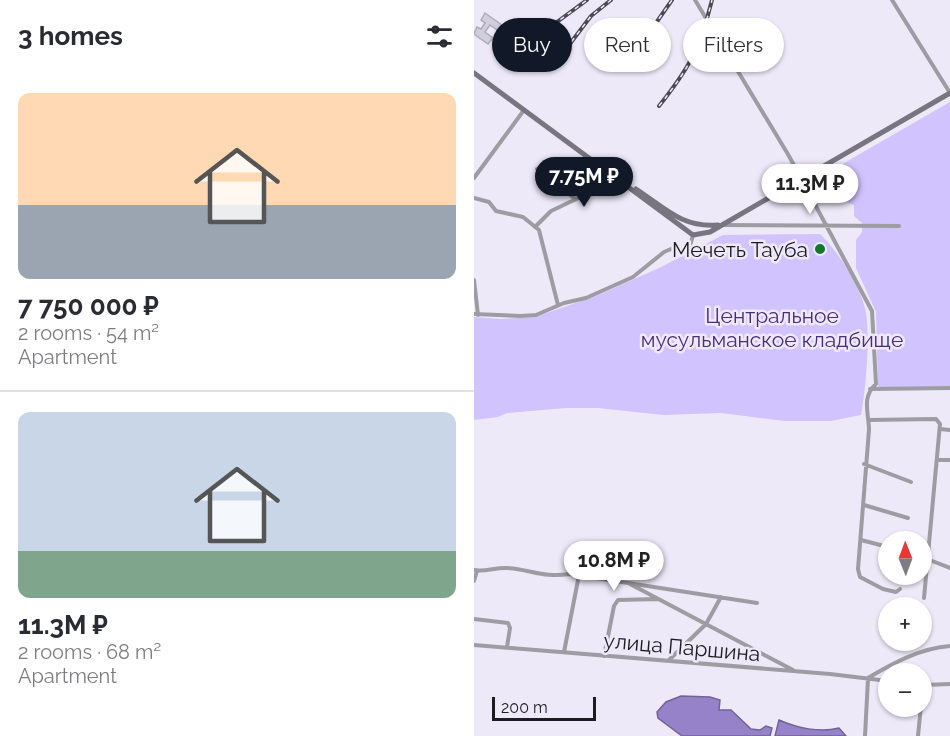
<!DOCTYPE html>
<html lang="en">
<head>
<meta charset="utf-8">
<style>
  :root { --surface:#fff; --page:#f7f7f7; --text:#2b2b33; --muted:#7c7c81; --line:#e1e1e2; --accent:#111827 }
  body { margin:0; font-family:Raleway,sans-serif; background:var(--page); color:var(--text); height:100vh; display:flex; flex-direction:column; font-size:22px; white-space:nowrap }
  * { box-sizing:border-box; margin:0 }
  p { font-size:20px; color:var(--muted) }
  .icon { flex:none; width:33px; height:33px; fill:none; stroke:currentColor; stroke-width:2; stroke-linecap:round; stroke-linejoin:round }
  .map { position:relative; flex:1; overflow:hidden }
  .drawer { display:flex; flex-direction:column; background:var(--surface); width:474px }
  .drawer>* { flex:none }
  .hud { position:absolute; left:18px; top:18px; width:368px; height:54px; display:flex; gap:12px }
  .needle { width:39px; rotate:359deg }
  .tools { position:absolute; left:404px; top:531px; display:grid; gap:12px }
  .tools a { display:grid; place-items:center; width:54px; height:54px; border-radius:50%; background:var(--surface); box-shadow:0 2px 4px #0004; font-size:30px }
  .scale { position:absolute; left:18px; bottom:15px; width:104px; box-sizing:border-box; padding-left:6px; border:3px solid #1d1b21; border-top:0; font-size:16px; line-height:21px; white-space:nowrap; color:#1d1b21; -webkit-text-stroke:4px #ede9f9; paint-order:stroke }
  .price { position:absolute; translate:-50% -51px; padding:0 14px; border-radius:21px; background:#fff; color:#222; font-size:20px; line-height:39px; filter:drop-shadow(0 2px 3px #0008) }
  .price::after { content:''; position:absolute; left:50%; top:36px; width:18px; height:14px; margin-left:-9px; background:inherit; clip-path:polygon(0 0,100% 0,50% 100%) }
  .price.current { background:var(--accent); color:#fff }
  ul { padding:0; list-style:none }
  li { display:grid; align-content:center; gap:12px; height:318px; padding:0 18px }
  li+li { border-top:2px solid var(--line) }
  li span { display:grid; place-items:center; height:186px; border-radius:12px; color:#555 }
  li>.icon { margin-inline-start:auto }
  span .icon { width:108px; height:108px; fill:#fffc; stroke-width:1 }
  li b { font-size:26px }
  h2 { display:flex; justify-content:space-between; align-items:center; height:72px; padding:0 18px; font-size:26px }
  .tag { padding:0 21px; border-radius:27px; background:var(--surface); box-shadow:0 2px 4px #0004; font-size:21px; line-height:54px }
  .tag.current { background:var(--accent); color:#fff }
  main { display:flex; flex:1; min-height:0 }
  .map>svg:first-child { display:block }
  .green { fill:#d1c3fd }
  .water { fill:#9682c8; stroke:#726396; stroke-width:1.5 }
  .building { fill:#d0cddc; stroke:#afacba; stroke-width:1.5 }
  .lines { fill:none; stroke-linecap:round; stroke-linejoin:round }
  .minor { stroke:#9d9ca2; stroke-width:4 }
  .secondary { stroke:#77757f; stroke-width:5 }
  .rail-casing { stroke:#4c4951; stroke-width:4 }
  .rail { stroke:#ede9f9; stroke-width:1.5; stroke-dasharray:4.5; stroke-linecap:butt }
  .poi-dot { fill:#127729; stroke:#ede9f9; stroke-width:2 }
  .labels { text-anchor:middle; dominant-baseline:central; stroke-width:5; stroke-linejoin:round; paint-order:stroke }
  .poi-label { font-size:21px; fill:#1d1b21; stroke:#ede9f9; text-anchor:end }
  .park-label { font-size:21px; fill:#4a2b7f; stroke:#ede9f9 }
  .street-label { font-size:21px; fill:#1d1b21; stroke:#ede9f9 }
</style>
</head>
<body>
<main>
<section class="drawer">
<h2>3 homes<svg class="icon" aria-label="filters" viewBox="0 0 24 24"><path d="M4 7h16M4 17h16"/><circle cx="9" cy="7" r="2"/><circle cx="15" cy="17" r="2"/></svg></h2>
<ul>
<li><span style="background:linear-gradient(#ffd9b3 60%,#9aa5b1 0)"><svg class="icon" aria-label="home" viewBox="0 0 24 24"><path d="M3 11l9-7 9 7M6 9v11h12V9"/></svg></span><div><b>7 750 000 ₽</b><p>2 rooms · 54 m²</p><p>Apartment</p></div></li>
<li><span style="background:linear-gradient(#c9d6e8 75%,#7fa58c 0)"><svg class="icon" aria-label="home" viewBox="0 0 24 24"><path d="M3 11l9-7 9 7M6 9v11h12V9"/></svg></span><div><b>11.3M ₽</b><p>2 rooms · 68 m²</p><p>Apartment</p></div></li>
</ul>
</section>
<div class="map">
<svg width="476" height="736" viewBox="0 0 476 736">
  <rect width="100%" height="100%" fill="#ede9f9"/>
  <path class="green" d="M476,102v285h-72l-2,-75 -20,-44v-28l6,-8v-9l-8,-7v-11l-6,-2 -16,-33z
    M346,234c18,17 42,54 46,79 4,28 0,74 -5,102l-30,6h-46l-64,-8 -58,2 -65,-7h-32l-59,5 -9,4 -24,3v-103l27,2 34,-2 61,-21 63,-28 64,-33z"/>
  <path class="water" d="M207,696l29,1 10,3 -1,10h12l20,19 9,1 6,-4 6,2 -2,8h-88l-24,-18 -1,-6 9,-10z
    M305,720c18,8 41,13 60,8l7,8h-71z"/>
  <path class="building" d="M11,13l17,12 -5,5 -7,-5 -5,7 8,6 -5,6 -14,-10 3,-7 4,2 4,-6 -4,-3z"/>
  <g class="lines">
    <path class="minor" d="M221,0l94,156 83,155 4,73c-15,13 -7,30 -7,46l-11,139 2,8 23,12 13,3 4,-3
      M418,0l58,93
      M63,169l37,29
      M0,178l50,-68
      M0,198l15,4 7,9 27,6 16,13 19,75
      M248,225l177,1
      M61,227l16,-16 40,-19 10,-26
      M0,280l4,35
      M0,314l47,2 15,-1 28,-12 22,-5 47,-21 31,-25 7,-3 9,1 10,-4 3,-11
      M396,389l80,-1
      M395,420l67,-1 4,5 -16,174
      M466,429l10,1
      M463,460h13
      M390,464l47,18
      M390,505l44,13
      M387,540l27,7
      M453,559l23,9
      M0,570c12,2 22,-3 34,-2 24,2 36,10 62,6l187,29
      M0,581l3,-10
      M156,584l163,86
      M0,619l34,4 2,5 -3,19
      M0,645l356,29 58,7
      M90,652l15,-77
      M130,656l10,-50 4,-6 40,-1
      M195,660l37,-36 15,-27
      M394,678c25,-15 53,-30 82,-32
      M447,705l4,-20 25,-1
      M391,736l3,-57
      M444,736l3,-30"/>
    <path class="secondary" d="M0,73l219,162 17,-3 240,-139
      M162,189c29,19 46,39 82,36"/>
    <defs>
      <path id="rail" d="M69,40l14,-18 30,-22
        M92,49l25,-33 20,-16
        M154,63l44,-63
        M185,106c31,-39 41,-58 53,-106"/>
    </defs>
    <use href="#rail" class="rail-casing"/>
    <use href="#rail" class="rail"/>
  </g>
  <circle class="poi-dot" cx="346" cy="249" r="6"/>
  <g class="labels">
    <g class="poi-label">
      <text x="334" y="249">Мечеть Тауба</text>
    </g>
    <g class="park-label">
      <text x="298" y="315">Центральное<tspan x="298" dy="24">мусульманское кладбище</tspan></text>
    </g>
    <g class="street-label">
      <text transform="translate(208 647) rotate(5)">улица Паршина</text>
    </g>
  </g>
</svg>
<div class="tools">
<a><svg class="needle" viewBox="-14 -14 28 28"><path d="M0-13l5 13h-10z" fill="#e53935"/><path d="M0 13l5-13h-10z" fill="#7c7c81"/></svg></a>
<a>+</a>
<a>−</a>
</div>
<div class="scale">200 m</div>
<b class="price current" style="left:110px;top:208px">7.75M ₽</b>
<b class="price" style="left:336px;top:215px">11.3M ₽</b>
<b class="price" style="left:140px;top:592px">10.8M ₽</b>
<div class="hud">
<a class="tag current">Buy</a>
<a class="tag">Rent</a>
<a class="tag">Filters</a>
</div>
</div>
</main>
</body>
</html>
